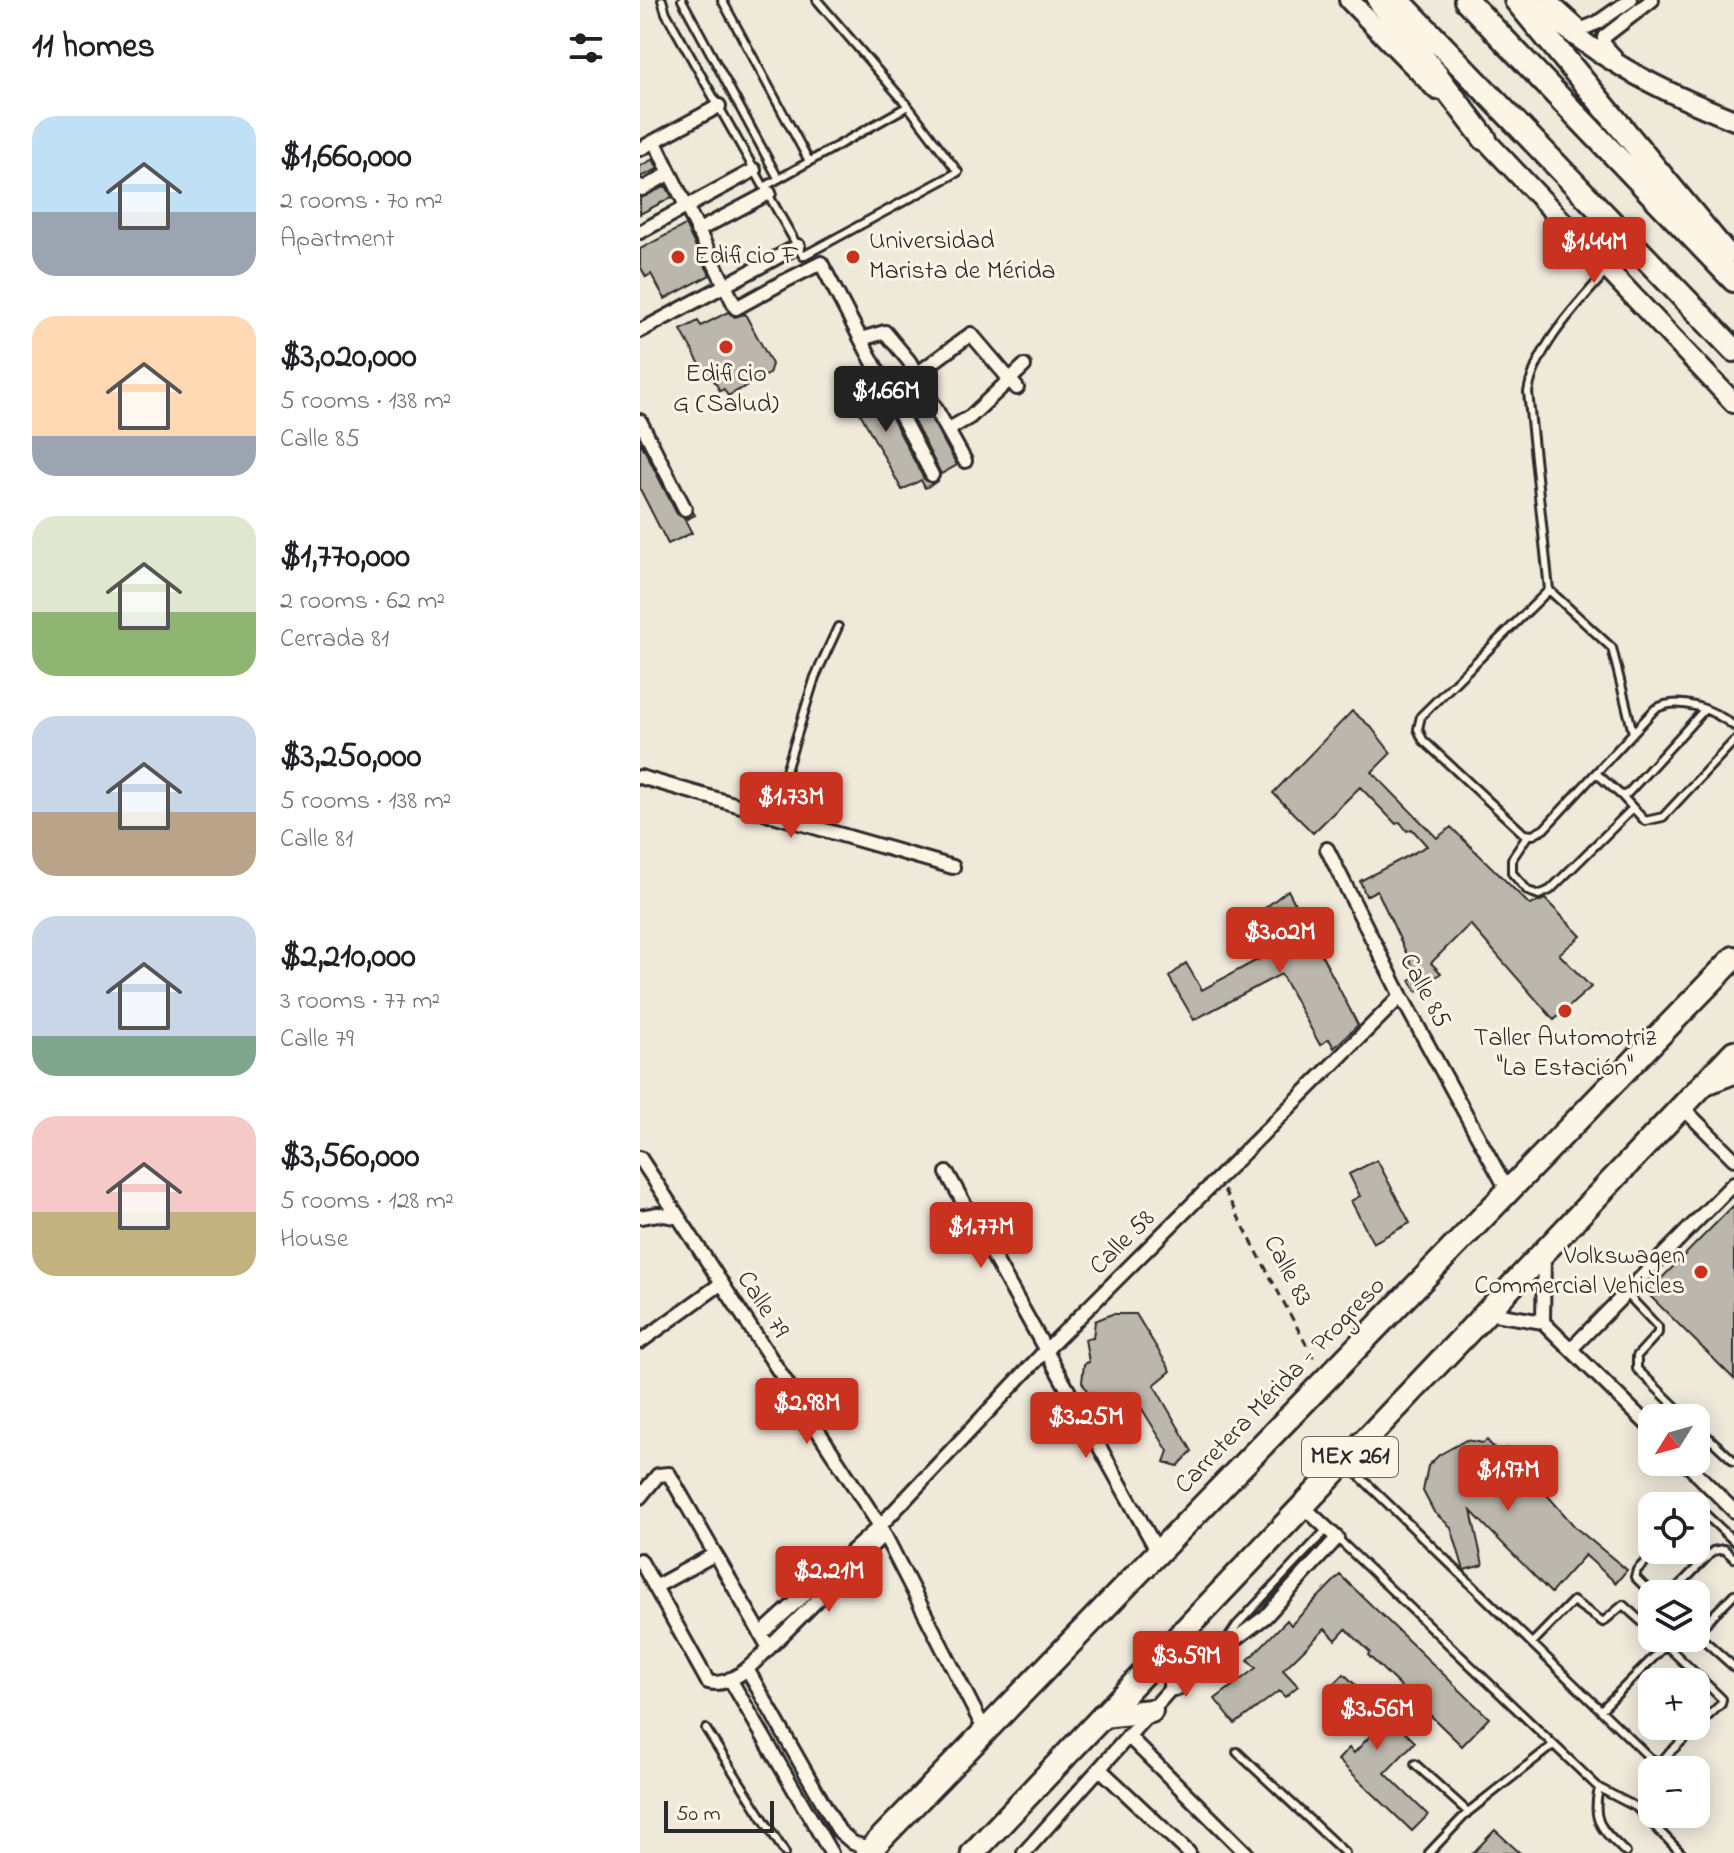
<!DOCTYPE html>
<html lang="en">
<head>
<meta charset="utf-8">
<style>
  :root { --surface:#fff; --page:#f2f2f2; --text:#202124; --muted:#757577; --accent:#c8321e }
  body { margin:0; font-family:"Indie Flower",sans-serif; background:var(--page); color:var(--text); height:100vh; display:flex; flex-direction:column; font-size:30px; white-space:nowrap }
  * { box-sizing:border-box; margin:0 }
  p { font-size:26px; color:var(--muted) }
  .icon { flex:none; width:44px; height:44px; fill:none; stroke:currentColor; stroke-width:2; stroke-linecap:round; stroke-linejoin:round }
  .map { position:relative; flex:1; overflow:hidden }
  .side { display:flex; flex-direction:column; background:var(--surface); width:640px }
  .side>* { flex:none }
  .needle { width:52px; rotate:233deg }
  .tools { position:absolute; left:998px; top:1404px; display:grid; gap:16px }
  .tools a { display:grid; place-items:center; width:72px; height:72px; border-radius:16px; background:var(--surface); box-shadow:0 4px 20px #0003; font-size:40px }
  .scale { position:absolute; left:24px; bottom:20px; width:110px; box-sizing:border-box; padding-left:8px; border:4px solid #2b2b2b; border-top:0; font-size:22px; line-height:28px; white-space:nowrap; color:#2b2b2b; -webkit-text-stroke:6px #fcf5e5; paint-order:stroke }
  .price { position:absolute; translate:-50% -68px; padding:0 18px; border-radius:8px; background:var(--accent); color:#fff; font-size:26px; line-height:52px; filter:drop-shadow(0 2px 4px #0008) }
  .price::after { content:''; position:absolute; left:50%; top:48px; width:24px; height:18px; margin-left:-12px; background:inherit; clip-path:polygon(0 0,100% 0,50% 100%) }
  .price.selected { background:#222; color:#fff }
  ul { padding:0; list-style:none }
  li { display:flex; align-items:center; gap:24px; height:200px; padding:0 32px }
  li span { display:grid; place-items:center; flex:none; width:224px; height:160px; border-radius:24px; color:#555 }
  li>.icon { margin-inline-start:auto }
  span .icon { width:96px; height:96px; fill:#fffc; stroke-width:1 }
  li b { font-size:34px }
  h2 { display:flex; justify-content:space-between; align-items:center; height:96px; padding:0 32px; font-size:34px }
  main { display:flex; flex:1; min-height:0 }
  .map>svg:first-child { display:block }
  .building { fill:#bcb7ac; stroke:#2b2b2b; stroke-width:2 }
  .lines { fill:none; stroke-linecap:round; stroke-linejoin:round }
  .lane-casing { stroke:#2b2b2b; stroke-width:12 }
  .street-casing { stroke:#2b2b2b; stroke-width:18 }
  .secondary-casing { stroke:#2b2b2b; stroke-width:24 }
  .highway-casing { stroke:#2b2b2b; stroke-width:28 }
  .path { stroke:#2b2b2b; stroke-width:3; stroke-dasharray:8 6; stroke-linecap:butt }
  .lane { stroke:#fcf5e5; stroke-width:6 }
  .street { stroke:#fcf5e5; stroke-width:12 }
  .secondary { stroke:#fcf5e5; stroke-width:18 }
  .highway { stroke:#fcf5e5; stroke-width:22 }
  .poi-dot { fill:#c8321e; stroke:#fcf5e5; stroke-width:3 }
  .labels { text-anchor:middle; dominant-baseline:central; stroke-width:6; stroke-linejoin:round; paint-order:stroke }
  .shield { fill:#fcf5e5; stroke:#6a6863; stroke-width:2 }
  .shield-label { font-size:24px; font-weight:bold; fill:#2b2b2b }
  .poi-label { font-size:26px; fill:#2b2b2b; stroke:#fcf5e5; text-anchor:start }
  .street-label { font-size:26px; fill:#2b2b2b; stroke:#fcf5e5 }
</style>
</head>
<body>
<main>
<section class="side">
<h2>11 homes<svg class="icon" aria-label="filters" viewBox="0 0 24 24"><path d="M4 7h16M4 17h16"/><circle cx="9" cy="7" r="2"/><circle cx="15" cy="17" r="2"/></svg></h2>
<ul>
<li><span style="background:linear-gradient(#bfe0f5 60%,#9aa5b1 0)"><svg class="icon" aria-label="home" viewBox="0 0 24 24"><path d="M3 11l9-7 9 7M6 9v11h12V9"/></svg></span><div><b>$1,660,000</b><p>2 rooms · 70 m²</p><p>Apartment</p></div></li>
<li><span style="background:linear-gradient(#ffd9b3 75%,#9aa5b1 0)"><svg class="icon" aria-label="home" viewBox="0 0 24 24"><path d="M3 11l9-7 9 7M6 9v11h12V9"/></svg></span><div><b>$3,020,000</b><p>5 rooms · 138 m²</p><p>Calle 85</p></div></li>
<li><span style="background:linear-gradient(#dfe7d0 60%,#8fb573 0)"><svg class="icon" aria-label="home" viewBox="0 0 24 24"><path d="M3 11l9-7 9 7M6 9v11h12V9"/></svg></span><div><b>$1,770,000</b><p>2 rooms · 62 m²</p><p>Cerrada 81</p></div></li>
<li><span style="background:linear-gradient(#c9d6e8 60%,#b9a48a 0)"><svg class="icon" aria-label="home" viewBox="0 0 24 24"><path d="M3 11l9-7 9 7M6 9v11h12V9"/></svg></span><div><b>$3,250,000</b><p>5 rooms · 138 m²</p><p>Calle 81</p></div></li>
<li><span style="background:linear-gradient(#c9d6e8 75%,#7fa58c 0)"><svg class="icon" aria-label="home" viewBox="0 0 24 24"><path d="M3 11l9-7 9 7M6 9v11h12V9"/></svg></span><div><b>$2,210,000</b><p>3 rooms · 77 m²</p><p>Calle 79</p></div></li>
<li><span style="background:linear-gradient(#f6c9c9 60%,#c2b280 0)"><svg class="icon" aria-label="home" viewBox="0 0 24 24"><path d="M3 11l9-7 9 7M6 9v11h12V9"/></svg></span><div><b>$3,560,000</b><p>5 rooms · 128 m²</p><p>House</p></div></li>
</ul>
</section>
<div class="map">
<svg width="1094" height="1853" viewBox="0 0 1094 1853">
  <rect width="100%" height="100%" fill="#efe9da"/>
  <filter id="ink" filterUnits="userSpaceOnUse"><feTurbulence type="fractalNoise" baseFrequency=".0125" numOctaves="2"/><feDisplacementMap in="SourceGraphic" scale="16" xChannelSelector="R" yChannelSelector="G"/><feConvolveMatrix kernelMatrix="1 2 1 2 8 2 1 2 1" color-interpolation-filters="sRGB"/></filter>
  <g filter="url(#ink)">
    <path class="building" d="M13,159l5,10 -18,8v-11z
      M26,186l6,11 -32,17v-16z
      M45,225l25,50 -45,24 -14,-25 -5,3 -6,-11v-17z
      M88,312l7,5 10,-3 27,50 -3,10 -41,22 -4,-7 -4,2 -8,-14 -4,2 -27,-49 17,-9 3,5z
      M266,374l51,91 -16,9 -48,-93z
      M230,376l54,103 9,5 -8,4 -4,-8 -19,10 -55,-101z
      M0,441l37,73 7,4 9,-6 2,3 -10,5 7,13 -24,11 -28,-55z
      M712,711l19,16 20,26 -19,19 65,66 14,-11 79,78 15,-6 36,37 -22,18 32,33 -37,33 -84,-96 -39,39 10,10 -24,19 -7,-12 7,-4 -40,-86 -11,6 -6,-15 67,-35 -15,-17 -5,2 -7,-9 -4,2 -36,-37 -47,46 -40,-40z
      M648,890l70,135 -24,23 -5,-9 -9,6 -39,-71 -87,46 -25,-43 17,-14 16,27 68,-37 -18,-35z
      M737,1160l33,63 -37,20 -22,-42 9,-5 -11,-22z
      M1094,1205v174l-87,-86z
      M472,1314h24l35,57 -17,14 38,66 -14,15 -14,-4 4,-11 -34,-55 -33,19 -19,-33 2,-18 5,-2 -4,-23 8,-1 2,-17z
      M826,1440l17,3 4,-3 11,13 8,-5 70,80 51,42 -11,13 -31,-28 -34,38 -80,-82 12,54 -19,5 -13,-43 -17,-15 -11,-21 5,-25 11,-11z
      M700,1575l149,143 -27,28 -94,-91 2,-3 -24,-23 -10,11 -11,-11 -42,41 15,16 -13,11 -6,-6 -44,33 -20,-25 41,-31 -8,-8 39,-40 4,5z
      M704,1674l71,68 -30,31 43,42 -16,16 -74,-71 11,-12 5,5 18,-19 -45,-43z
      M855,1830l25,23h-47z"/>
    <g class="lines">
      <defs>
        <path id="lane" d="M22,0l4,13 137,243 155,-84 -50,-66 -91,-106
          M42,0l96,178
          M82,0l87,161
          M124,187l144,-81
          M966,272c-30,34 -70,75 -78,120l21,198 -128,126 -3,13 5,11 101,94 9,1 11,-6 111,-120c24,-14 59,1 79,17
          M909,590l63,58 21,85
          M956,773l26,23 6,-3 76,-83
          M982,796l23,25 18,-4 71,-76
          M132,816l43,-139 23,-50
          M888,835l-16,24v14l16,18 11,4 11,-5 82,-81
          M986,1293l32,34v6l-21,23v13l50,49
          M1056,1426l38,35
          M708,1465l302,293 8,4 6,-4 57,-54 1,-5 -56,-54 -64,64
          M1056,1514l10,1 28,26
          M697,1538l262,250 37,19 45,46
          M1012,1594l-17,-17 2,-7 20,-20
          M1031,1594l42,-43 11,-2 10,9
          M1094,1594l-38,39 38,34
          M893,1642l40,-41 30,21 20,-17 29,26
          M585,1643l12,-18 90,-96
          M66,1729l79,124
          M597,1752l108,101
          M775,1764l53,48
          M959,1788c-8,35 3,41 27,65
          M789,1853l39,-41 85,-67"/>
        <path id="street" d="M910,0l32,29 15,-6 33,-23
          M975,56l-11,-12v-7l48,-37
          M15,142l15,31
          M0,149l79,-43
          M0,186l2,3 28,-16 66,135 49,-27
          M57,231l72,-38
          M0,232l114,-62
          M141,283l40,-20 111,212
          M0,331l158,-85
          M221,339l24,-7 24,29 56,100
          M277,374l54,-40 46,54
          M0,421l45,88
          M309,429l21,-12 54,-51
          M0,777l313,90
          M687,849l74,147 108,197
          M1042,1107l52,52
          M0,1158l240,368 104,203
          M307,1173l211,379
          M0,1217l18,-3 18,3
          M848,1313l55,9 109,107
          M903,1322l1,-67
          M0,1342l82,-59
          M931,1349l163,-166
          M1045,1462l49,49
          M0,1497l18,-22 11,-1 100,174c-15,15 -37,40 -61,34l-68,-122
          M15,1587l60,-33
          M121,1634l119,-108 166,-176 355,-354
          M129,1648l115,-114
          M107,1669l92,162 14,12 18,6
          M90,1679l101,174
          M488,1736l118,117
          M460,1769l89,84
          M384,1853l151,-169 90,-67 72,-79 -34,-32"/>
        <path id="secondary" d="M709,0l88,90
          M892,0c60,56 126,90 202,120
          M837,131l257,272
          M1065,1085l29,-11"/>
        <path id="highway" d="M739,0l106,139
          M758,0l336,350
          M826,0l268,280
          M876,0l209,253
          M535,1684l8,-53
          M462,1716l49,-5
          M227,1853l867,-895
          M333,1853l761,-801"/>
      </defs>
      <use href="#lane" class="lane-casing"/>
      <use href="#street" class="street-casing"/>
      <use href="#secondary" class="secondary-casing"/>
      <use href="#highway" class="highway-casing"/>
      <path class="path" d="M584,1190l92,173"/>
      <use href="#lane" class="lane"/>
      <use href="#street" class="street"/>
      <use href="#secondary" class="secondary"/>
      <use href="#highway" class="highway"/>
    </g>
  </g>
  <g class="poi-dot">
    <circle cx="38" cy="257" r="8"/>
    <circle cx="213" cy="257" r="8"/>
    <circle cx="86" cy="347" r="8"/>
    <circle cx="925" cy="1011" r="8"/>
    <circle cx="1061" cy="1272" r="8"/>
  </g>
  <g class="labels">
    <rect class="shield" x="662" y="1437" width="96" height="40" rx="6"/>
    <g class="shield-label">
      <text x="710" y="1457">MEX 261</text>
    </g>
    <g class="poi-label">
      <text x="229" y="242">Universidad<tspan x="229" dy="30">Marista de Mérida</tspan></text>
      <text x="54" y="257">Edificio F</text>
      <text x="86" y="375" text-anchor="middle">Edificio<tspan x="86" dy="30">G (Salud)</tspan></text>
      <text x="925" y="1039" text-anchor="middle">Taller Automotriz<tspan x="925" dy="30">"La Estación"</tspan></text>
      <text x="1045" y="1257" text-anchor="end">Volkswagen<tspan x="1045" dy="30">Commercial Vehicles</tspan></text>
    </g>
    <g class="street-label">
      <text transform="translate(784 991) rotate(62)">Calle 85</text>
      <text transform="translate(483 1243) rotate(-45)">Calle 58</text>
      <text transform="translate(647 1271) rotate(62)">Calle 83</text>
      <text transform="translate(122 1305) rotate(57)">Calle 79</text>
      <text transform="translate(641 1386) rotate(-46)">Carretera Mérida - Progreso</text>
    </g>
  </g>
</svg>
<div class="tools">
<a><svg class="needle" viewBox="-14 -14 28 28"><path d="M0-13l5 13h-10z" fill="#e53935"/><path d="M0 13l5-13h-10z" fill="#757577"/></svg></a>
<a><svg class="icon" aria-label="locate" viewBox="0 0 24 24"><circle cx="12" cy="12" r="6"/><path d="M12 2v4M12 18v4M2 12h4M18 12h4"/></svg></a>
<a><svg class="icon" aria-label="layers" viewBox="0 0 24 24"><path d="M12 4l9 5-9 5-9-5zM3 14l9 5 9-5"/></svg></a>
<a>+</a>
<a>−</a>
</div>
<div class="scale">50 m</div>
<b class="price" style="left:954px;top:285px">$1.44M</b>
<b class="price selected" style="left:246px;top:434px">$1.66M</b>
<b class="price" style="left:151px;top:840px">$1.73M</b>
<b class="price" style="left:640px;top:975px">$3.02M</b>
<b class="price" style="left:341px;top:1270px">$1.77M</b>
<b class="price" style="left:167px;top:1446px">$2.98M</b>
<b class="price" style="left:446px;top:1460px">$3.25M</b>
<b class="price" style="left:868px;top:1513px">$1.97M</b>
<b class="price" style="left:189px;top:1614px">$2.21M</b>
<b class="price" style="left:546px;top:1699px">$3.59M</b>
<b class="price" style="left:737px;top:1752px">$3.56M</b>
</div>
</main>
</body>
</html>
